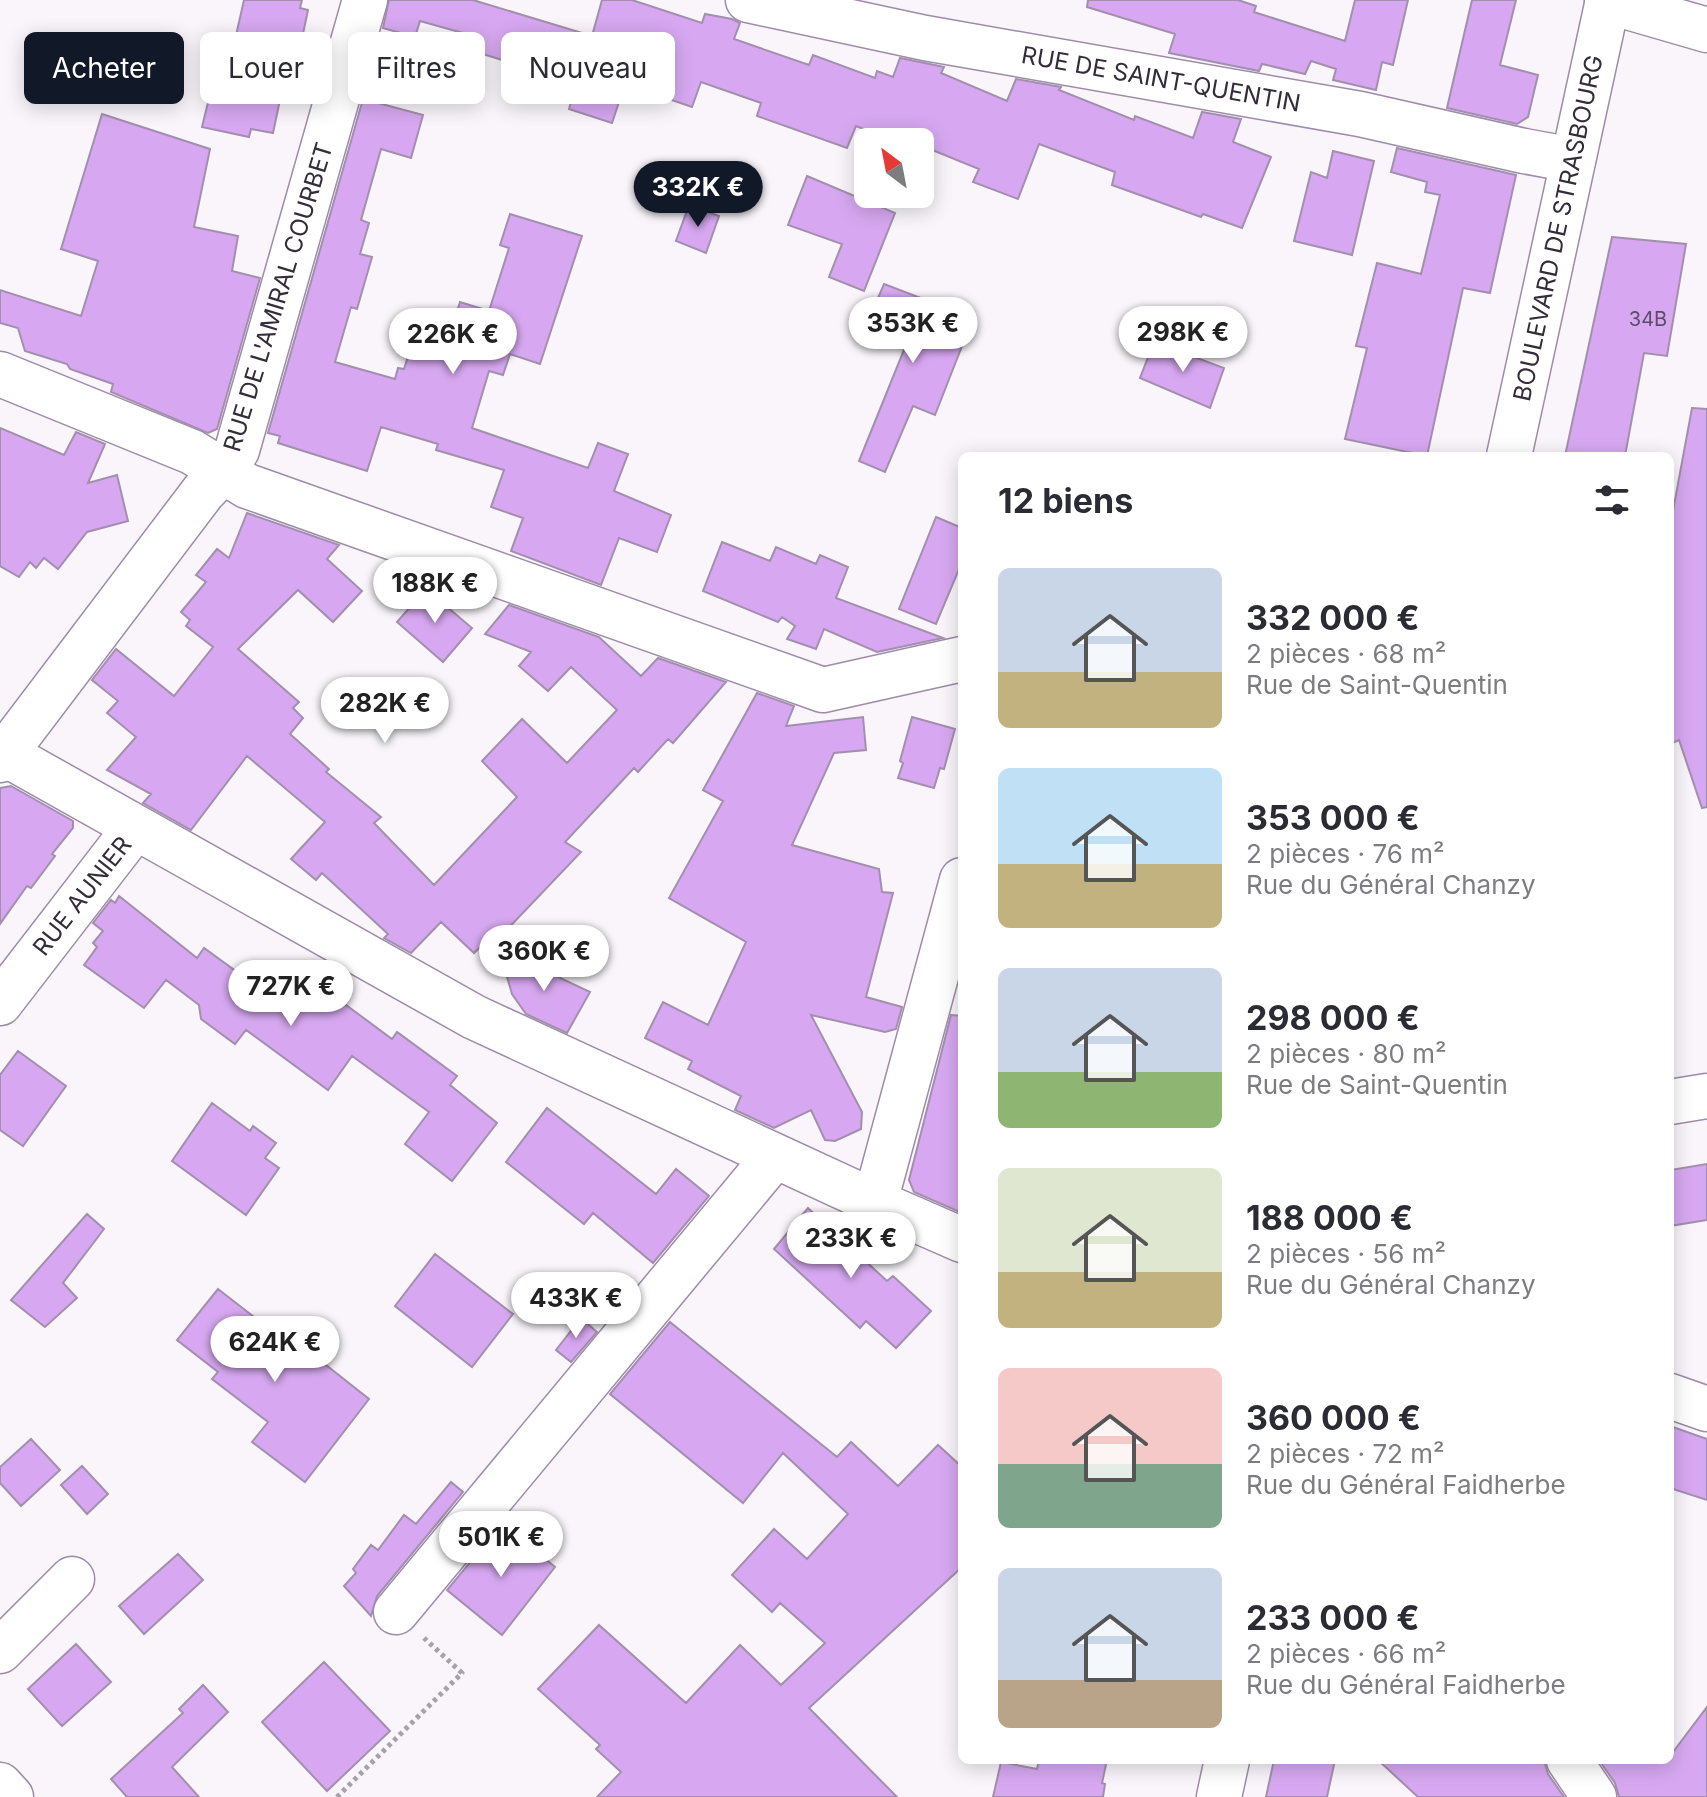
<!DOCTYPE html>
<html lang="fr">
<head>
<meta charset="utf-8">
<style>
  :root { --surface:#fff; --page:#f7f7f7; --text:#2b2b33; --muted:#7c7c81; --accent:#111827 }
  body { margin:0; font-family:Inter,sans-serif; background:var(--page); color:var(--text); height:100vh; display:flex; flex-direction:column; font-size:30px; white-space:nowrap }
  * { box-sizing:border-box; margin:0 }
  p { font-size:26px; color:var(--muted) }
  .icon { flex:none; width:44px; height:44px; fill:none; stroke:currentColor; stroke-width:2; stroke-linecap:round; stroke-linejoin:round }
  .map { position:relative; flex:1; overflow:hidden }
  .side { position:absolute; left:958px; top:452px; width:716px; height:1312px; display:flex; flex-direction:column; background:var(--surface); border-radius:12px; box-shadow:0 4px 20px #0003 }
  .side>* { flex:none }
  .banner { position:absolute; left:24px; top:32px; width:760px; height:72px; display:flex; gap:16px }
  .needle { width:52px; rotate:328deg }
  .buttons { position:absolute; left:854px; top:128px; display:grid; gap:16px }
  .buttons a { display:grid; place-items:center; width:80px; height:80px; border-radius:12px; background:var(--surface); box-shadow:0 4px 20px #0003; font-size:40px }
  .price { position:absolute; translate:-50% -68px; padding:0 18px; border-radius:28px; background:#fff; color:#222; font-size:26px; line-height:52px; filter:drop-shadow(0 2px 4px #0008) }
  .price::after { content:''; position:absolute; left:50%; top:48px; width:24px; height:18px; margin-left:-12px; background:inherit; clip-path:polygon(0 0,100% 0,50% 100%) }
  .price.on { background:var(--accent); color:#fff }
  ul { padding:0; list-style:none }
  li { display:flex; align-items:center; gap:24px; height:200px; padding:0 40px }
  li span { display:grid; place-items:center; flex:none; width:224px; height:160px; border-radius:12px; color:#555 }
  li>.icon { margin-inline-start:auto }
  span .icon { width:96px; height:96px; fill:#fffc; stroke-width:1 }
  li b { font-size:34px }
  h2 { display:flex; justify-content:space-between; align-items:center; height:96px; padding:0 40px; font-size:34px }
  .pill { padding:0 28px; border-radius:12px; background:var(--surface); box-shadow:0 4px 20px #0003; font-size:28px; line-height:72px }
  .pill.on { background:var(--accent); color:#fff }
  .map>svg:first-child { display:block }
  .building { fill:#d7a8f1; stroke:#a28fad; stroke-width:2 }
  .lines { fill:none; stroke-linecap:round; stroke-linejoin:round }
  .minor-casing { stroke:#9e8ba9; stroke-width:47 }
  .major-casing { stroke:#9e8ba9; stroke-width:47 }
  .path { stroke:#a7a1aa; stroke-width:5; stroke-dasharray:4 4; stroke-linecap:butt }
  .minor { stroke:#fff; stroke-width:44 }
  .major { stroke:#fff; stroke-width:44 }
  .labels { text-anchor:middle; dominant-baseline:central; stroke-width:6; stroke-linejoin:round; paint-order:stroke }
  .number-label { font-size:20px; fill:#5d4b67 }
  .street-label { font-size:24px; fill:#342c39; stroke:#fff }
</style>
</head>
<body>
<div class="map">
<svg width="1707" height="1797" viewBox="0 0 1707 1797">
  <rect width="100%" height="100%" fill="#f9f5fb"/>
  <path class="building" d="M244,0h58l-2,8 8,2 -18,86 -9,-1 -8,38 -22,-4 -2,8 -47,-10 11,-45 12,2z
    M389,0h84l119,36 10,-36h30l70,23 3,-9 27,5 8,4 -6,16 75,26 4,-10 62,23 2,-7 16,6 7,-19 44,9 -3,6 66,28 9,-22 45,8 -2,3 75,30 1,-4 58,22 9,-26 39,7 -8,23 38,15 -29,71 -39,-14 -2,3 -89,-32 3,-13 -76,-28 -21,55 -45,-17 6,-13 -59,-24v-3h-23l-41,-16 -9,22 -90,-32 4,-13 -60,-21 -9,25 -67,-23 -13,39 -43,-14 2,-7 -52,-17 6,-18 -52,-16 4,-14 -57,-16 -5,16 -32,-9z
    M1088,0h150l18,6 -2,6 91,29 10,-41h53l-15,65 -11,-3 -6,28 -43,-10 3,-11 -25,-8 -6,13 -43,-10 -3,7 -90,-18 6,-19 -88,-27z
    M1472,0h44l-16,65 38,10 -10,42 -11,7 -70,-16z
    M363,99l60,16 -12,43 -30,-9 -20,71 8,3 -9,31 12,3 -15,52 -6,-2 -16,55 60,17 3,-11 6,1 7,-22 32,9 17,-54 29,9 20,-63 -9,-3 10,-31 72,22 -42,128 -30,-10 -7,21 -14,-4 -17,57 116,40 10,-25 30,11 -14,37 57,24 -14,37 -38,-14 -18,47 -90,-34 12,-33 -32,-11 13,-37 -68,-20 2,-6 -57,-17 -14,44 -89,-28 2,-7 -12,-3z
    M102,114l108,35 -16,78 44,9 -6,35 28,7 -43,151 -9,4 -97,-41 2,-8 -43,-15 -3,-5 -42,-13 -7,-23 -18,-5v-33l81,26 17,-55 -37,-12z
    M1397,148l119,27 -26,118 -27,-5 -36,168 -82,-17 22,-91 -11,-2 21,-83 44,11 19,-79 -15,-3 2,-10 -36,-10z
    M1333,151l41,10 -22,94 -58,-14 17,-69 16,6z
    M807,176l88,37 -31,78 -35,-14 13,-33 -54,-19z
    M689,205l30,11 -13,37 -30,-12z
    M1612,237l74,7 -19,112 -23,-3 -19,103h-60z
    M884,284l89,34 -38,97 -22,-9 -28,66 -26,-11 49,-121 -41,-16z
    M1154,342l70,26 -14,40 -70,-30z
    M1692,408l15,1v398l-5,1 -23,-68 -9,4v-217z
    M0,428l64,27 12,-23 29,12 -17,39 29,-8 11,46 -41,11 -29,37 -14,-11 -8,10 -6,-6 -11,15 -19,-11z
    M247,513l92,32 -12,14 35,32 -29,31 -35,-32 -60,59 61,53 -6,6 10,10 -13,16 39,35 -3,3 55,45 -7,6 60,62 83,-88 -35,-36 40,-42 45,44 50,-53 -46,-43 -23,24 -29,-25 12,-14 -46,-18 24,-29 90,32 42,39 17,-18 68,24 -53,61 -5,-4 -30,33 -4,-4 -69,74 16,10 -85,89 -2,-7 -20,19 -33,-31 -30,31 -27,-15 4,-4 -66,-61 -6,7 -25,-21 34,-37 -78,-66 -56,74 -48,-27 8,-9 -44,-24 29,-33 -29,-24 11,-12 -26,-21 24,-31 58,47 39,-49 -27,-21 4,-6 -9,-8 25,-30 -10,-7 21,-26 12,9z
    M936,517l26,11v34l-26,62 -37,-15z
    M722,542l48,19 6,-14 40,17 4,-9 28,12 -12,31 107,40 -66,14 -53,-23 -8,20 -29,-10 8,-13 -13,-9 -4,5 -75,-31z
    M426,589l46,39 -29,34 -46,-40z
    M757,693l37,13 -8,20 77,-9 3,33 -32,3 -42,92 87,24 3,23 11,1 -27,104 36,10 -6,22 -11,3 -74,-17 51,97 -1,17 -26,12 -10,-1 -14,-30 -37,18 -39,-18 6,-14 -53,-27 4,-8 -47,-23 18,-36 45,23 38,-83 -77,-44 54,-97 -20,-11z
    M912,717l43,12 -11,40 -4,-1 -6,20 -36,-10 5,-15 -3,-2z
    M11,786l62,35v7l-21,26 3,2 -24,32 -4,-2 -27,38v-136z
    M119,896l78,62 7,-10 66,48 18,-24 45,33 5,-6 54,40 5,-7 60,44 -7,9 47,38 -45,58 -47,-37 24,-32 -77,-56 -24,34 -82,-60 -11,14 -34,-25 -2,-14 -33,-25 -22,28 -60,-43 13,-18 -4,-4 10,-12 -10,-8 18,-23 4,3z
    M499,949l91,43 -23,41 -41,-19 -14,-20z
    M951,1015l11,1v197l-48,-21 -5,-12z
    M18,1051l48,35 -43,60 -23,-16v-55z
    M212,1103l38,28 3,-5 23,17 -11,15 14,10 -33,47 -74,-54z
    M547,1108l109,86 20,-25 33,27 -56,67 -60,-50 -9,11 -78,-62z
    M1707,1164v56l-37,6v-56z
    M808,1208l79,73 6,-5 38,35 -35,37 -30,-27 -6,7 -86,-79z
    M87,1214l17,15 -41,54 14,15 -32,29 -34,-27z
    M435,1254l78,60 -41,53 -77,-61z
    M218,1289l95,74 4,-5 52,41 -64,83 -53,-40 16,-20 -56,-43 6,-7 -41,-32z
    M581,1318l16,14 -26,30 -15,-12z
    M670,1322l167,135 14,-15 47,44 40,-41 24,22v100l-153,141 88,89h-300l24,-25 -25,-23 4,-4 -62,-56 61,-64 87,78 54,-58 41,40 44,-42 -45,-40 -8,9 -40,-37 42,-46 33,30 41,-45 -65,-61 -40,50 -133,-109z
    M1670,1426l37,13v61l-37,-12z
    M31,1439l29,31 -39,36 -21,-23v-16z
    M82,1466l26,28 -21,20 -26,-29z
    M451,1482l12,10 -86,104 -6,20 -27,-30 12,-13 -3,-4 18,-24 7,5 26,-35 12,9z
    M502,1524l53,43 -53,68 -55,-45z
    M178,1554l25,26 -59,54 -25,-28z
    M76,1644l35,38 -49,44 -34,-37z
    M324,1662l66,69 -63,60 -65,-69z
    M203,1685l25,27 -56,55 27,30h-72l-16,-18 72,-66 -4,-4z
    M1707,1707v90h-88l-4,-14 -16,-23h71v-4z
    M1039,1760h68l-5,23 3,1 -2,13h-110l8,-35 36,7z
    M1274,1760h61l-8,37h-61z
    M1378,1760h166l4,14 16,23h-146z"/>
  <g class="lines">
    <defs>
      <path id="minor" d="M748,0l177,38 435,76 164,37 49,9
        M1607,1l100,29
        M0,374l192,78 55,34 576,204 139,-31
        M0,751l474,266 401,185 87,38
        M0,760l203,-268 20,-21 14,-21 128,-450
        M0,1003l135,-175
        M1670,1102l37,-6
        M875,1202l87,-322
        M1670,1396l37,13
        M396,1612l379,-456
        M0,1651l72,-72
        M1569,1760l25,37
        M0,1785l11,12"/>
      <path id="major" d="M1509,456l99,-456
        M1219,1797l8,-37"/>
    </defs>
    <use href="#minor" class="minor-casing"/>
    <use href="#major" class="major-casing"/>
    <path class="path" d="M337,1797l125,-124 -38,-35"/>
    <use href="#minor" class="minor"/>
    <use href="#major" class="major"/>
  </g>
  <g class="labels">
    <g class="number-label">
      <text x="1648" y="319">34B</text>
    </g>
    <g class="street-label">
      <text transform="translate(1161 79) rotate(10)">RUE DE SAINT-QUENTIN</text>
      <text transform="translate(1558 228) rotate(-78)">BOULEVARD DE STRASBOURG</text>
      <text transform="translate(278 297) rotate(-73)">RUE DE L'AMIRAL COURBET</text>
      <text transform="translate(82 896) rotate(-52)">RUE AUNIER</text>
    </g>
  </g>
</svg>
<div class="buttons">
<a><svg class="needle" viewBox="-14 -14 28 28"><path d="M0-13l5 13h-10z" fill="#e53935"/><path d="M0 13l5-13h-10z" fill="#7c7c81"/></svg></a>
</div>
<b class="price on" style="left:698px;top:229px">332K €</b>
<b class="price" style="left:913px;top:365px">353K €</b>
<b class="price" style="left:1183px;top:374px">298K €</b>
<b class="price" style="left:453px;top:376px">226K €</b>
<b class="price" style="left:435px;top:625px">188K €</b>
<b class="price" style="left:385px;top:745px">282K €</b>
<b class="price" style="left:544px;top:993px">360K €</b>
<b class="price" style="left:291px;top:1028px">727K €</b>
<b class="price" style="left:851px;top:1280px">233K €</b>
<b class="price" style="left:576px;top:1340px">433K €</b>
<b class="price" style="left:275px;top:1384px">624K €</b>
<b class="price" style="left:501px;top:1579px">501K €</b>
<div class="banner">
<a class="pill on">Acheter</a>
<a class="pill">Louer</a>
<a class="pill">Filtres</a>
<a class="pill">Nouveau</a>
</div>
<section class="side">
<h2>12 biens<svg class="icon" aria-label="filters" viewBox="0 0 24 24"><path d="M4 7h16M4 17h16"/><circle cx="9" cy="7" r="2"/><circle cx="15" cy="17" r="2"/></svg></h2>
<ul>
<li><span style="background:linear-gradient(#c9d6e8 65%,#c2b280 0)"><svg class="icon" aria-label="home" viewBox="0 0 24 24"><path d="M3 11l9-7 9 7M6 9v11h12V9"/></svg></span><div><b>332 000 €</b><p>2 pièces · 68 m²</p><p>Rue de Saint-Quentin</p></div></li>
<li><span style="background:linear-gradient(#bfe0f5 60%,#c2b280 0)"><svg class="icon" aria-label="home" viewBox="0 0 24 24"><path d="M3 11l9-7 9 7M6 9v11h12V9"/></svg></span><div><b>353 000 €</b><p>2 pièces · 76 m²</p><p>Rue du Général Chanzy</p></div></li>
<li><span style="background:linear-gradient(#c9d6e8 65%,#8fb573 0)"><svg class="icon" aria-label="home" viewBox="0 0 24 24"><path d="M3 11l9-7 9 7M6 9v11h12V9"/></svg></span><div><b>298 000 €</b><p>2 pièces · 80 m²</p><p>Rue de Saint-Quentin</p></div></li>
<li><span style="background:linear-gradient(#dfe7d0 65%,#c2b280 0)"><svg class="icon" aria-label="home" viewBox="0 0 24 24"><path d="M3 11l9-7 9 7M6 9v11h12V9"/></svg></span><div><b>188 000 €</b><p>2 pièces · 56 m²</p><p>Rue du Général Chanzy</p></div></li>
<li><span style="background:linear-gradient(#f6c9c9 60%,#7fa58c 0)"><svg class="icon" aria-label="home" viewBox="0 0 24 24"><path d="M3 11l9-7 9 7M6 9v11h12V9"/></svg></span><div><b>360 000 €</b><p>2 pièces · 72 m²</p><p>Rue du Général Faidherbe</p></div></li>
<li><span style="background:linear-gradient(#c9d6e8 70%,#b9a48a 0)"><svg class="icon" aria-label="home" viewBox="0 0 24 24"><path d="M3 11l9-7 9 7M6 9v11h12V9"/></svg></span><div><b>233 000 €</b><p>2 pièces · 66 m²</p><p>Rue du Général Faidherbe</p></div></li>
</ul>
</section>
</div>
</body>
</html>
